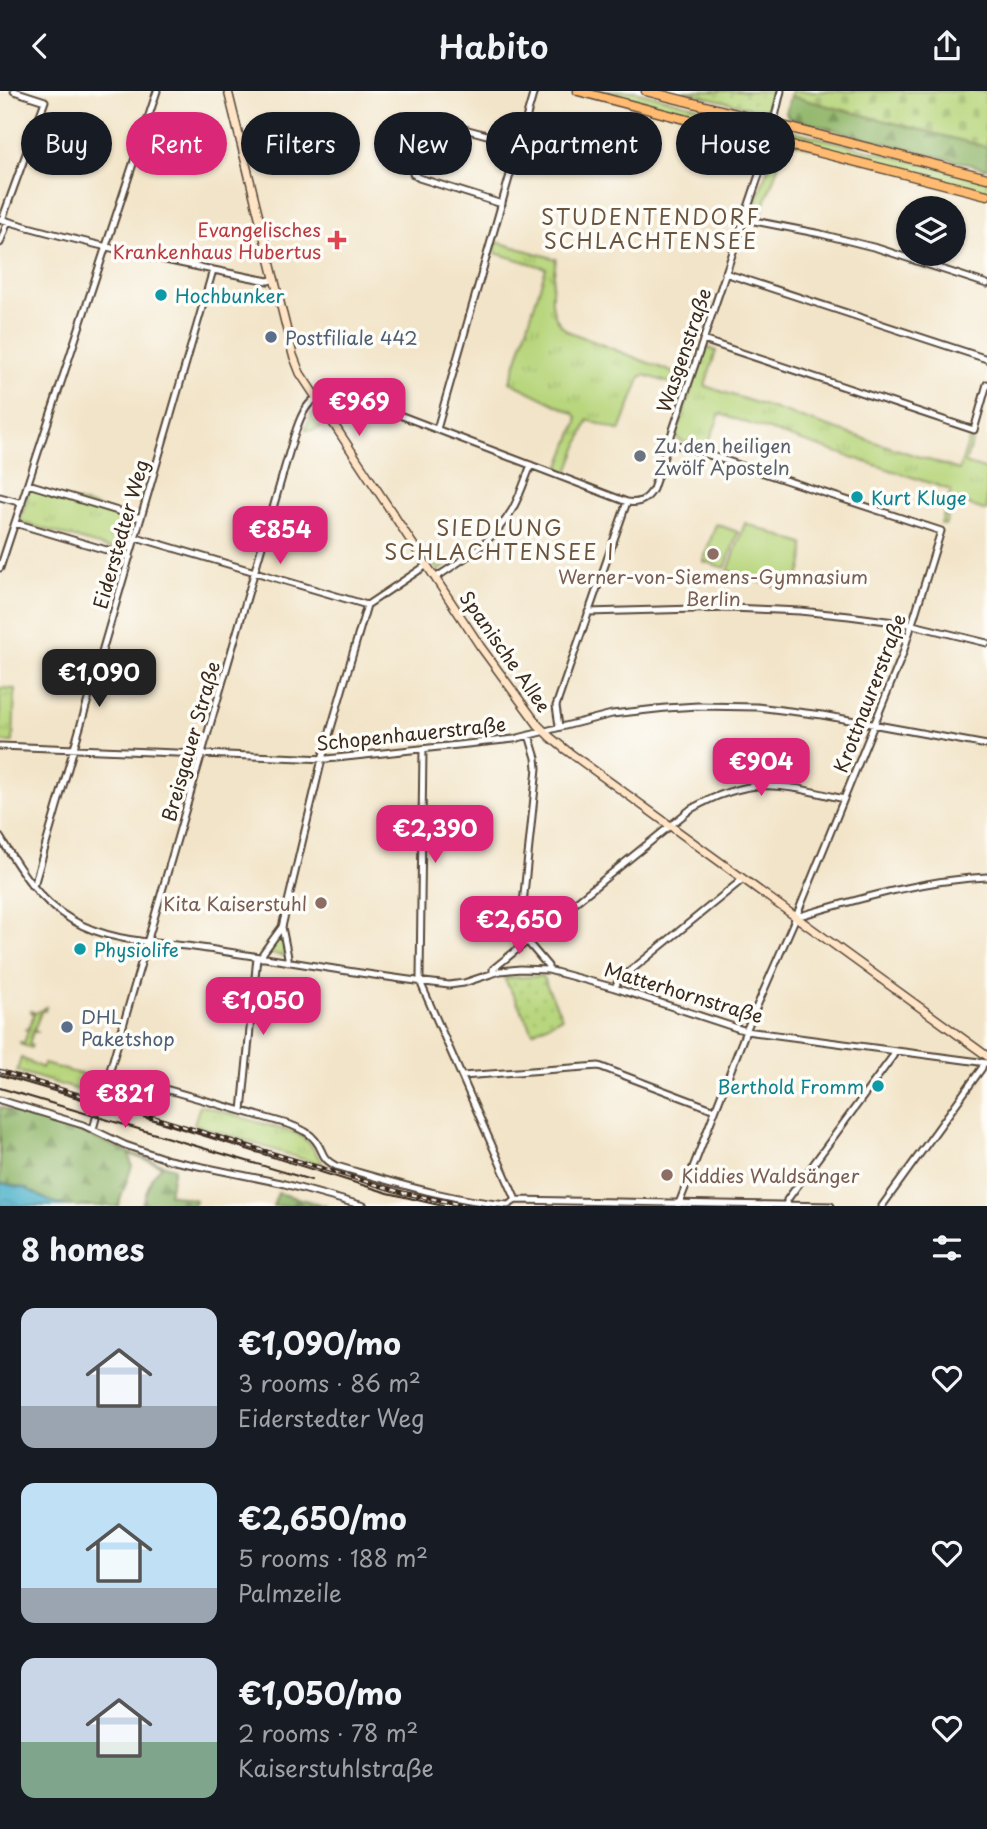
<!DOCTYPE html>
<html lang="en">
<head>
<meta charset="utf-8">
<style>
  :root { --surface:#171b24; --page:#20242c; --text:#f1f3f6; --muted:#9ea1a6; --accent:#db2777 }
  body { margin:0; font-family:"Playpen Sans",sans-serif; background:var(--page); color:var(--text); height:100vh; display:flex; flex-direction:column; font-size:26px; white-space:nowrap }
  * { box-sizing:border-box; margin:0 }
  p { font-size:23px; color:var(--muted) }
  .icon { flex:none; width:38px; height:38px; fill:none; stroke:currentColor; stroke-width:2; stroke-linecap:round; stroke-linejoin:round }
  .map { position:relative; height:1115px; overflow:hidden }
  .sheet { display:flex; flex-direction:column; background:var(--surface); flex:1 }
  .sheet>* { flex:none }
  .guide { position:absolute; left:21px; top:21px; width:945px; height:63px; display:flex; gap:14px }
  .tools { position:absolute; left:896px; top:105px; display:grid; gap:14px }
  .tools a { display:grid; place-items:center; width:70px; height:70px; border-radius:50%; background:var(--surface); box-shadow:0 2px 5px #0004; font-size:35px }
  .price { position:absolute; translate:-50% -60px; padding:0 16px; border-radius:14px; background:var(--accent); color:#fff; font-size:23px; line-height:46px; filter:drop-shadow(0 2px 4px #0008) }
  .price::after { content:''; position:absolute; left:50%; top:42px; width:21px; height:16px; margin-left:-10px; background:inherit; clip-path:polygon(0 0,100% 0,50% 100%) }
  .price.selected { background:#222; color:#fff }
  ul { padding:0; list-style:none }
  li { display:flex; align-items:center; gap:21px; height:175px; padding:0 21px }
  li span { display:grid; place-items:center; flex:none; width:196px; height:140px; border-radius:14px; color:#555 }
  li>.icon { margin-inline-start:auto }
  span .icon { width:84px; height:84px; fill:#fffc; stroke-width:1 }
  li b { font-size:30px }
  h2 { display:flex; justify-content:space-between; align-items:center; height:84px; padding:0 21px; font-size:30px }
  .tag { padding:0 24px; border-radius:32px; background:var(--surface); box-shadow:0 2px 5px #0004; font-size:24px; line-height:63px }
  .tag.selected { background:var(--accent); color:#fff }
  header { display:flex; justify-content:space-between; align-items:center; height:91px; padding:0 21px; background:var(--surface); font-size:32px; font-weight:600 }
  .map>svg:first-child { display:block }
  .grass { fill:url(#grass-tufts); stroke:#7a804e; stroke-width:2 }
  .forest { fill:url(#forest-firs); stroke:#667045; stroke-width:2 }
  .cemetery { fill:url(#cemetery-stones); stroke:#7a804e; stroke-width:2 }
  .garden { fill:url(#garden-dots); stroke:#7a804e; stroke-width:2 }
  .pitch { fill:#b8d67d; stroke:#7a804e; stroke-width:2 }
  .water { fill:url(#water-ripples); stroke:#436e74; stroke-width:2 }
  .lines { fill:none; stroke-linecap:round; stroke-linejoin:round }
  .street-tunnel { stroke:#cdbfa6; stroke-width:5; stroke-dasharray:5 2.5; stroke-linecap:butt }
  .street-casing { stroke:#564638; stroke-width:9 }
  .secondary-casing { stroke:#564638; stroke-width:10 }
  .primary-casing { stroke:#564638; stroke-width:11 }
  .street { stroke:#fff; stroke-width:5 }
  .secondary { stroke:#ffe4c6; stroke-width:7 }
  .primary { stroke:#ffbb71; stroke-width:8 }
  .tram { stroke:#3b2a1e; stroke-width:2 }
  .rail-casing { stroke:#3b2a1e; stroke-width:4.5 }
  .rail { stroke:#fdfcf7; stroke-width:2; stroke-dasharray:5; stroke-linecap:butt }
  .health-dot { fill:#e0444e; stroke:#fdfcf7; stroke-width:2.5 }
  .culture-dot { fill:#0f9aa8; stroke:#fdfcf7; stroke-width:2.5 }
  .service-dot { fill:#5c6f8a; stroke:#fdfcf7; stroke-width:2.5 }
  .worship-dot { fill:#6b7280; stroke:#fdfcf7; stroke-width:2.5 }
  .education-dot { fill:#8d6e63; stroke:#fdfcf7; stroke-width:2.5 }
  .labels { text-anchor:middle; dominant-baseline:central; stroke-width:7; stroke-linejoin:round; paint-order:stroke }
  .health-label { font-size:19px; fill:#be3a42; stroke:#fdfcf7; text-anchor:end }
  .culture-label { font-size:19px; fill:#0d838f; stroke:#fdfcf7; text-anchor:start }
  .service-label { font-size:19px; fill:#4e5e75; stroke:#fdfcf7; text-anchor:start }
  .street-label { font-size:19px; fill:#3b2a1e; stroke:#fdfcf7 }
  .worship-label { font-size:19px; fill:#5b616d; stroke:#fdfcf7; text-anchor:start }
  .education-label { font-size:19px; fill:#785e54; stroke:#fdfcf7 }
  .neighbourhood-label { font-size:21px; letter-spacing:2px; fill:#6a543e; stroke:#fdfcf7 }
</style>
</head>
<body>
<header><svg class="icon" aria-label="back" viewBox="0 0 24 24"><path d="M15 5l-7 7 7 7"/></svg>Habito<svg class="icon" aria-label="share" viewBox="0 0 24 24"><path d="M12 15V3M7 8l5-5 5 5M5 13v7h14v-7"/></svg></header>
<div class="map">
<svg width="987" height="1115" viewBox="0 0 987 1115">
  <defs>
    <pattern id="grass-tufts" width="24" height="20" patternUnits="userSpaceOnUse" patternTransform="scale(1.75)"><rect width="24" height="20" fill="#b8d67d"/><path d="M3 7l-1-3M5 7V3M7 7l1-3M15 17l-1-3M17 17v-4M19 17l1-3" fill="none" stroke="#9fb86c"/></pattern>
    <pattern id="forest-firs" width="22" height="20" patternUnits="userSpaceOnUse" patternTransform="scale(1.75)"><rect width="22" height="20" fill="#92b76c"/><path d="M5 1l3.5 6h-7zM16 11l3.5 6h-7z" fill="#789558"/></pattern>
    <pattern id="cemetery-stones" width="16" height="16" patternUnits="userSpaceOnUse" patternTransform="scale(1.75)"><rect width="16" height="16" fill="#b8d67d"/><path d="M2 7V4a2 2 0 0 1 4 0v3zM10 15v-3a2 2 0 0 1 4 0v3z" fill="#9fb86c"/></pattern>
    <pattern id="garden-dots" width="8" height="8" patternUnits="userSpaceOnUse" patternTransform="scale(1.75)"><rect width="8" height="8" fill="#b8d67d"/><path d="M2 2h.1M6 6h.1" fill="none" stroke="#9fb86c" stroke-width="1.8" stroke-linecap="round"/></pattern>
    <pattern id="water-ripples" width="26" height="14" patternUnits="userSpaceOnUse" patternTransform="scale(1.75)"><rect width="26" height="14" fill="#4bb1ca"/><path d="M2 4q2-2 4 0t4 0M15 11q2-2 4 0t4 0" fill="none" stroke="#4090a3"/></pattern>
  </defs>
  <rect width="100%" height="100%" fill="#fdfcf7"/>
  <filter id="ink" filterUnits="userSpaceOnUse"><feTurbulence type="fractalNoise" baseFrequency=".0143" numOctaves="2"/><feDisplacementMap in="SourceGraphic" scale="14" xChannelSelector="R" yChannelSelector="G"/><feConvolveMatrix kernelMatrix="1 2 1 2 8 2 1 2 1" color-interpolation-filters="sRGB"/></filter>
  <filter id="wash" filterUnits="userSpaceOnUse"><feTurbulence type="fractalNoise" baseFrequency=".00686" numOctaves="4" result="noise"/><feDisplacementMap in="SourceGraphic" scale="28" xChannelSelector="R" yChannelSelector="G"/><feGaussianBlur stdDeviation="1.57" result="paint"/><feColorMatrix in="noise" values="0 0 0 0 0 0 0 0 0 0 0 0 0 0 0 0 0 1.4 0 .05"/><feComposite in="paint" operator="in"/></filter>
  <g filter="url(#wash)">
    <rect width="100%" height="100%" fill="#f2e4c8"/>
    <path class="grass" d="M589,0h46l131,33 -3,11z
      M781,37l206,52v13l-209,-54z
      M726,48l34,8 2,3 -5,15 -6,-2 3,-7 -4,-1v-5l-25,-7z
      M773,62l9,2 -22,62 -6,-1 -2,-3z
      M497,151l59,17c-3,26 -12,54 11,72l118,46 -3,10 -37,-12 -4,1 -21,55 -32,-11 -20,52 -9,-3 18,-47v-5l-4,-4 -63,-31 36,-114 -51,-15z
      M708,257l8,3 -11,35 254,84 11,-33 4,1 -9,25 22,7v41l-33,-11 -9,25 -4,-1 10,-34 -231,-76 -14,35 -27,-9 -3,-5 29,-85z
      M330,307h6l14,5 -11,15 -11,-14z
      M312,322l7,1 7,11 -12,5h-9z
      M31,397l103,30 2,4 -9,30 -2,1 -105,-31 9,-32z
      M439,457l10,15 -11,8 -10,-15z
      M0,597l15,1 -2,53h-13z
      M280,843h1l4,22 -18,-3z
      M46,916l-1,4 -3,-1 -8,20 3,2h-4l-4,12 3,1 -1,3 -11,-4v-2l4,1 4,-12 -3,-2 3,1 6,-16 -3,-2v-1l5,2z
      M21,967l21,10 2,-4 55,15 2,3 -4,14 -80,-25z
      M200,1014l98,29 12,10 14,22 -130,-42z"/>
    <path class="forest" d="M790,5l197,51v22l-198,-51 -3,-5z
      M0,1016l85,27 45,19 44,15 -5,26 27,6 -3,6h-52l11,-29 10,-11 -33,-12 3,12 -14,40h-52l-19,-6 -22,-12 -25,-5z
      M278,1102l49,13h-54z"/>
    <path class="cemetery" d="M792,0h195v56l-197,-51z"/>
    <path class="garden" d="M683,0h86l3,1 -5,16 -5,3z
      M542,885l20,41 -29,15 -29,-54z"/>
    <path class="pitch" d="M745,432l58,21 1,3c0,16 -2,35 -19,43l-57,-19z
      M716,433l22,8 -13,36 -22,-7z"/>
    <path class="water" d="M0,1092l25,5 22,12 19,6h-66z"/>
  </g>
  <g filter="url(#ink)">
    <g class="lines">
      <path class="street-tunnel" d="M96,1027l6,-20"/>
      <defs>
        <path id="street" d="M502,113l-83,-26 -6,-4v-4l13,-42 5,-8 89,24
          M0,128c88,26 178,44 268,62l7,-2
          M744,128l77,15 56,14 110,36
          M2,129l43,-119 -31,-10
          M0,152l8,-22
          M725,182l262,86
          M703,249l271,90 13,-46
          M437,338l97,-338
          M669,351l272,89 -39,125 -106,261 -50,114 -68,175
          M28,393l113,34
          M0,406l22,6
          M15,432l115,34
          M136,446l231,68 60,-40
          M0,477l157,-477
          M435,487c29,-19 59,-37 77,-68 8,-14 13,-30 19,-45
          M588,521l143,-4 69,3 49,5 60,8 78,19
          M559,635l-3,-20 71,-204
          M529,644l7,23 1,10 -17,165 28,33v4
          M0,655l327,13 187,-20 98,-25 54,-6 32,-2 59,1 65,8 165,30
          M423,658l-3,228 2,9 94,214
          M0,746c20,33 38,63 72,83 39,23 86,22 129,28 83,12 165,28 248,37l15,-2 36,-12 20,-2 28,1 67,18 131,43 241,32
          M31,794l4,-3 178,-612
          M796,826c63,-18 125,-37 191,-40
          M282,836l6,30v5
          M262,867l1,-5 19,-26 40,-168 45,-154
          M493,882v-4l198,-160c60,-34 89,-25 153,-10
          M615,897l3,-7 125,-102
          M109,982l182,52c9,4 18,7 24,15 10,12 4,17 21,26 57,16 112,34 172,39l8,-5 315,6
          M462,985l137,-10 116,44
          M102,1007l191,-659c9,-27 16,-49 49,-46l285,109c12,2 20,-2 26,-13l114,-338 14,-60
          M0,1009l83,25 42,20 44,15 112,23 83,23
          M242,1020l15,-154
          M93,1038l3,-11
          M787,1114v-5l106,-144 1,-5
          M882,1115l100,-138 1,-4"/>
        <path id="secondary" d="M228,0l65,264 7,18 180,273 58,79 12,12 16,13 421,306"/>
        <path id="primary" d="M578,0l201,53 23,4 185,47
          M646,0l341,87"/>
      </defs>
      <use href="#street" class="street-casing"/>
      <use href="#secondary" class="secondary-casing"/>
      <use href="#primary" class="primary-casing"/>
      <use href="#street" class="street"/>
      <use href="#secondary" class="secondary"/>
      <use href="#primary" class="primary"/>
      <path class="tram" d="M0,984l160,47 228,71 55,13
        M0,997l311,92"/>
      <defs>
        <path id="rail" d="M0,980l404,122 64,13"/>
      </defs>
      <use href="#rail" class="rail-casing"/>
      <use href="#rail" class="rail"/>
    </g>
  </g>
  <path class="health-dot" d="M333.5 138.5h7v7h7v7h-7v7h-7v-7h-7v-7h7z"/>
  <g class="culture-dot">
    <circle cx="161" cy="204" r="7"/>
    <circle cx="857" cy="406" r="7"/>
    <circle cx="80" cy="858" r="7"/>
    <circle cx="878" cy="995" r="7"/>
  </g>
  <g class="service-dot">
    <circle cx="271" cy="246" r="7"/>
    <circle cx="67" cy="936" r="7"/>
  </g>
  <circle class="worship-dot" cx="640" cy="365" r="7"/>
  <g class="education-dot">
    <circle cx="713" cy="463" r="7"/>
    <circle cx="321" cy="812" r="7"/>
    <circle cx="667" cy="1084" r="7"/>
  </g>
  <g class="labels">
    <g class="health-label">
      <text x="321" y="138">Evangelisches<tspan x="321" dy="22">Krankenhaus Hubertus</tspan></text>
    </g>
    <g class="culture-label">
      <text x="175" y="204">Hochbunker</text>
      <text x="871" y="406">Kurt Kluge</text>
      <text x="94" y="858">Physiolife</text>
      <text x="864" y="995" text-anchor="end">Berthold Fromm</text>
    </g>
    <g class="service-label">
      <text x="285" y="246">Postfiliale 442</text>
      <text x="81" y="925">DHL<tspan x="81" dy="22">Paketshop</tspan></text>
    </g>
    <g class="street-label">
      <text transform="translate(683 259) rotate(-71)">Wasgenstraße</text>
      <text transform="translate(120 443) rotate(-74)">Eiderstedter Weg</text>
      <text transform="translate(506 560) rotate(55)">Spanische Allee</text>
      <text transform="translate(869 602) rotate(-69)">Krottnaurerstraße</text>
      <text transform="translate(411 642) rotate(-6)">Schopenhauerstraße</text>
      <text transform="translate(190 650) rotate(-74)">Breisgauer Straße</text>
      <text transform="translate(684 901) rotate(17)">Matterhornstraße</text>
    </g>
    <g class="worship-label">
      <text x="654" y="354">Zu den heiligen<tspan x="654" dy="22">Zwölf Aposteln</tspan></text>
    </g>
    <g class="education-label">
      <text x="713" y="485">Werner-von-Siemens-Gymnasium<tspan x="713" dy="22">Berlin</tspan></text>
      <text x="307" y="812" text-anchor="end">Kita Kaiserstuhl</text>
      <text x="681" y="1084" text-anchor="start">Kiddies Waldsänger</text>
    </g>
    <g class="neighbourhood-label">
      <text x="651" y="125">STUDENTENDORF<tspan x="651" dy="24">SCHLACHTENSEE</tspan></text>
      <text x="500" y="436">SIEDLUNG<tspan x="500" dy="24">SCHLACHTENSEE I</tspan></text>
    </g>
  </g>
</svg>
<div class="tools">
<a><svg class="icon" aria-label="layers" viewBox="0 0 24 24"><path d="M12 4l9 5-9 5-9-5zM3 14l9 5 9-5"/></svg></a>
</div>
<b class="price" style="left:359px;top:347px">€969</b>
<b class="price" style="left:280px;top:475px">€854</b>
<b class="price selected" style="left:99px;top:618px">€1,090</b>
<b class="price" style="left:761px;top:707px">€904</b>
<b class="price" style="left:435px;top:774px">€2,390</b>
<b class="price" style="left:519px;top:865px">€2,650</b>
<b class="price" style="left:263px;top:946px">€1,050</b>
<b class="price" style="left:125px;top:1039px">€821</b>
<div class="guide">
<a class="tag">Buy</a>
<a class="tag selected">Rent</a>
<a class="tag">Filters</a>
<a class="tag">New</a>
<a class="tag">Apartment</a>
<a class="tag">House</a>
</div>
</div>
<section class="sheet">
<h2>8 homes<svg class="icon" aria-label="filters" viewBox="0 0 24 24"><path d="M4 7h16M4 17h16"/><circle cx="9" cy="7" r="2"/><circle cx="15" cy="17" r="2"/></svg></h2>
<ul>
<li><span style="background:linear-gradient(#c9d6e8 70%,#9aa5b1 0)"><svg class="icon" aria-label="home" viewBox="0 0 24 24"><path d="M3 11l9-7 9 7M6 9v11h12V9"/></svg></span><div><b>€1,090/mo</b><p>3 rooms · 86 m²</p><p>Eiderstedter Weg</p></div><svg class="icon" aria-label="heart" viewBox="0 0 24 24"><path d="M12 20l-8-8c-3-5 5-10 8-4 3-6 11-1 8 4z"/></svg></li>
<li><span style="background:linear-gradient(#bfe0f5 75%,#9aa5b1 0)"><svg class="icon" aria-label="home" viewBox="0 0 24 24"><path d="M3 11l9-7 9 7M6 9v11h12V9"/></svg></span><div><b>€2,650/mo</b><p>5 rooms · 188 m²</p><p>Palmzeile</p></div><svg class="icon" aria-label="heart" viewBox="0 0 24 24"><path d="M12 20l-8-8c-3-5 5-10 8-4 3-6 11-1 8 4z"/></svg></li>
<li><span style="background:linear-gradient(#c9d6e8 60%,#7fa58c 0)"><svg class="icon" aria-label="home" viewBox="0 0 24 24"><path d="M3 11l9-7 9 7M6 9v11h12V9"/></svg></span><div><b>€1,050/mo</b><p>2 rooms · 78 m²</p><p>Kaiserstuhlstraße</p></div><svg class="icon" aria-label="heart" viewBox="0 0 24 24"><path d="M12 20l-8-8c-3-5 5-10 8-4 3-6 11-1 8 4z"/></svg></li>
</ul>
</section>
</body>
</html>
